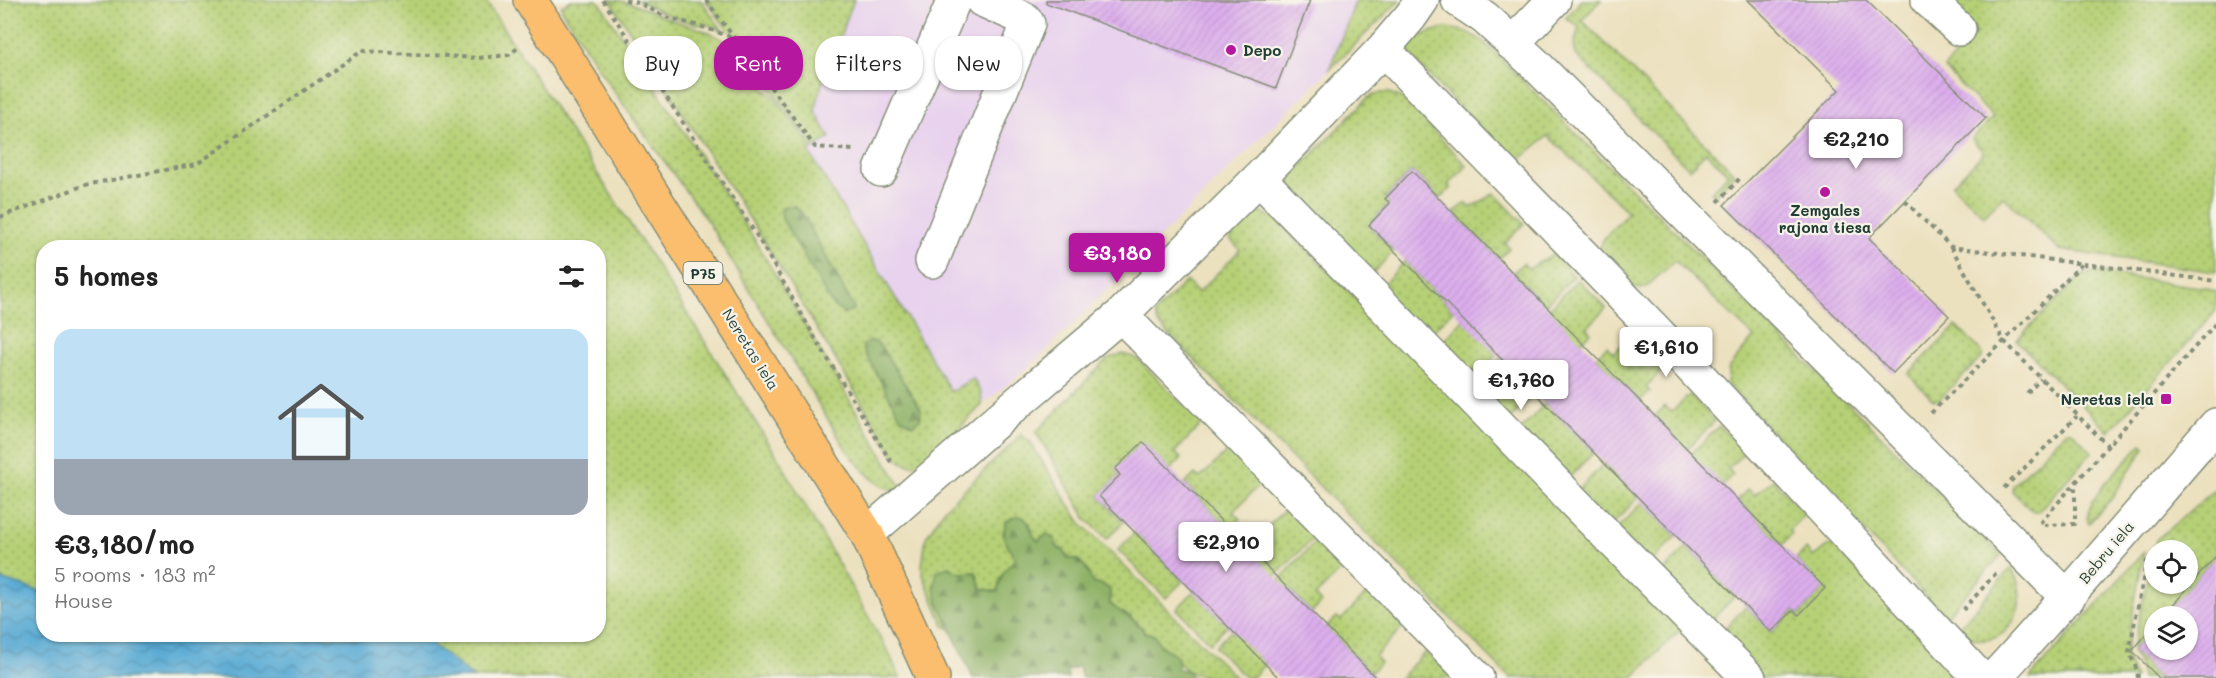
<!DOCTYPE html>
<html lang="en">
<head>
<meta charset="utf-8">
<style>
  :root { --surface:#fff; --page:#f2f2f2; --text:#222; --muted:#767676; --line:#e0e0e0; --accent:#b5179e }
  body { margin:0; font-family:Mali,sans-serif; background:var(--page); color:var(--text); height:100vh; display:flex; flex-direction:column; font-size:22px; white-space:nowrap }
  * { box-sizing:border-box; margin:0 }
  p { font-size:20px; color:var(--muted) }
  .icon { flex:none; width:33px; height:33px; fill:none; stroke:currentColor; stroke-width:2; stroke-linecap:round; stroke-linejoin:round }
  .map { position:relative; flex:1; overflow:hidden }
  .panel { position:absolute; left:36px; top:240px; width:570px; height:402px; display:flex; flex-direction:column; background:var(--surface); border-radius:24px; box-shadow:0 2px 4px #0004 }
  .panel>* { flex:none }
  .hud { position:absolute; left:624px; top:36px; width:570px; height:54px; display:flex; gap:12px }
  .controls { position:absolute; left:2144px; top:540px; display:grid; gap:12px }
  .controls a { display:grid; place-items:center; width:54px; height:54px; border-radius:50%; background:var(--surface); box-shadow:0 2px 4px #0004; font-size:30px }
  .price { position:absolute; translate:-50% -51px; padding:0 14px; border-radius:6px; background:#fff; color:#222; font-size:20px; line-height:39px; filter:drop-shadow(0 2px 3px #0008) }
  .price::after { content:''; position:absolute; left:50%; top:36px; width:18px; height:14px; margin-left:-9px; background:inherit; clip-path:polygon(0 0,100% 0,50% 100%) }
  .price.selected { background:var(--accent); color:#fff }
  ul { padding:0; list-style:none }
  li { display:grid; align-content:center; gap:12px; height:318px; padding:0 18px }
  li+li { border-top:2px solid var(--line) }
  li span { display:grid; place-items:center; height:186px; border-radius:18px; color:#555 }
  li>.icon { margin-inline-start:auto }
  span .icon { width:108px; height:108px; fill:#fffc; stroke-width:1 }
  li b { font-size:26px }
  h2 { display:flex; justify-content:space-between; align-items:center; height:72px; padding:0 18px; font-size:26px }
  .tag { padding:0 21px; border-radius:24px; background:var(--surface); box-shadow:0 2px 4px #0004; font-size:21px; line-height:54px }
  .tag.selected { background:var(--accent); color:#fff }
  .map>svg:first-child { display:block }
  .built { fill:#e8d2ee }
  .grass { fill:url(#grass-dots); stroke:#6a8655; stroke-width:1.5; fill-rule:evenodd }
  .forest { fill:url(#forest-firs); stroke:#58784e; stroke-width:1.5 }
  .water { fill:url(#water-waves); stroke:#3c7484; stroke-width:1.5 }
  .building { fill:url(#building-hatch) }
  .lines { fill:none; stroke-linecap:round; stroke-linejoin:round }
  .minor-casing { stroke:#868f7a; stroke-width:36 }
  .major-casing { stroke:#868f7a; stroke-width:36 }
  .path { stroke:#868f7a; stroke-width:4; stroke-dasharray:4.5 4.5; stroke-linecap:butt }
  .minor { stroke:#fff; stroke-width:33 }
  .major { stroke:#fabe6e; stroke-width:33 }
  .poi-dot { fill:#b5179e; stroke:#f7f3e8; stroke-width:2 }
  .labels { text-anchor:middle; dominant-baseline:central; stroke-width:4.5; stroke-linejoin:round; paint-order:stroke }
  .shield { fill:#f7f3e8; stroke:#60746a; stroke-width:1.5 }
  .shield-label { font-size:14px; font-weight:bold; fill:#1f3d34 }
  .poi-label { font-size:15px; font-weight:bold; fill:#1f3d34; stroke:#f7f3e8; text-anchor:start }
  .street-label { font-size:15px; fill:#1f3d34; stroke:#f7f3e8 }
</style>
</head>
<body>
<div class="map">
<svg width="2216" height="678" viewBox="0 0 2216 678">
  <defs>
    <pattern id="grass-dots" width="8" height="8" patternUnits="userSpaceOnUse" patternTransform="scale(1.5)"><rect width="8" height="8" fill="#b6d076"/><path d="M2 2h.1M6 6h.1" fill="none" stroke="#93aa62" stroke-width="1.8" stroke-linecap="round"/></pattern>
    <pattern id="forest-firs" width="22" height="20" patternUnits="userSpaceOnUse" patternTransform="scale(1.5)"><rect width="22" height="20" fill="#90b267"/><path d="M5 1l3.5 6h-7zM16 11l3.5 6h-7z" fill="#759256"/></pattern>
    <pattern id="water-waves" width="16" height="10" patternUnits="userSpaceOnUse" patternTransform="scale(1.5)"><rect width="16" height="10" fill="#59aad4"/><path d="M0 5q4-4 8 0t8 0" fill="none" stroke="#498cad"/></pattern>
    <pattern id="building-hatch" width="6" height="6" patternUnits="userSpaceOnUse" patternTransform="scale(1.5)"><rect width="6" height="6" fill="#ddafed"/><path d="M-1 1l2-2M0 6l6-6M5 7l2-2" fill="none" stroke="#bd97cc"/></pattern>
  </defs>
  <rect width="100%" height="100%" fill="#f7f3e8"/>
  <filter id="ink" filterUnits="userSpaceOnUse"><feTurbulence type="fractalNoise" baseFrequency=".0167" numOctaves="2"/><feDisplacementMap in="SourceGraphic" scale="12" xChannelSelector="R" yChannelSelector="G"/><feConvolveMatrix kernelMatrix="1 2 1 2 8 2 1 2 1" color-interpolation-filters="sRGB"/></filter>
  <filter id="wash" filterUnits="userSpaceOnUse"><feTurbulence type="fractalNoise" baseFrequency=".008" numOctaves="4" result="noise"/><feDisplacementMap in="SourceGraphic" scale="24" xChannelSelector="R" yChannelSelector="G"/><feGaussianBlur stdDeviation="1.35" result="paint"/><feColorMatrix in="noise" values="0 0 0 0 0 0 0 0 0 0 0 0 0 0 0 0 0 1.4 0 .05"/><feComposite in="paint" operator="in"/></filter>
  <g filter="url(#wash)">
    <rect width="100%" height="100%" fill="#ece1bf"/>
    <path class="built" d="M854,0h546l-371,367 -47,38v-6l-31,-7 -142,-241 20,-13 -14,-27 7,-27z"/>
    <path class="grass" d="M0,0h485l169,261 126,200 110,194 10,23h-900zM44,248h554v386h-554z
      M571,0h26l3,3 151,231 152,256c-26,2 -43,-23 -57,-41l-138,-227 -100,-139 -45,-70 -2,-7z
      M610,0c18,0 36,9 52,16 25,11 55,13 74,35 13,15 21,36 38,45l39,53 -4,3 142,240 22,-14 8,15 1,12c-10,10 -20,20 -30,31 -16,16 -35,43 -58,20l-137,-226z
      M637,0h64l22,31 -14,-6 -12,-1 -27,-8z
      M706,0h148l-32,84 -7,27 15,27 -15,9z
      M1356,0h44l-71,70z
      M1582,0h19l-19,20 153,154 -20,21 -4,-3 17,-18 -22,-22 -17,17 -113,-114 -2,-10 5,-18 -13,-9z
      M1940,0h276v272l-157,-22 -56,-54 -19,20 -32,-31 32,-32 -12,-14 21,-22 -49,-49 31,-34z
      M1447,28l18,3 18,10 518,514 -56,62 -218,-233 2,-17 25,-30 -79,-76 -29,26 -5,2 -10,-2 -32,-36 4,-11 25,-28 -80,-76 -29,24 -9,-1 -102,-105 1,-9c11,-11 24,-15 38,-17z
      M1379,93h10l13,5 65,68 -19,19 3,3 -11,11 -28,-28 -27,27 5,5 -21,22 25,26 -28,29 -85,-94 88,-89z
      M1494,193l30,31 -19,19 4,5 -10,11 -45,-46 11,-10 6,5z
      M1256,210l21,10 407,406 -52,52h-122l-352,-355 -3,-10 31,-32 12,12 42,-43 -11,-12z
      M1553,254l21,22 -46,46 -7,-8 16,-17 -24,-24 10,-10 6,6z
      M1405,261l48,49 -28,29 -48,-48z
      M2094,272l112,16 10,4v19l-107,121 -93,-92 65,-64z
      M1578,279l28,29 -19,20 4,5 -10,9 -48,-16z
      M1463,320l39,29 -34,34 -33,-33z
      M1956,326l26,26v5l-43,43h-6l-25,-26z
      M1632,336l32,32 -18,19 4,5 -10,9 -44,-44 11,-11 6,7z
      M1506,353l29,40 -28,29 -34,-34z
      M1122,354l9,2 8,4 63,64 -27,28 6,7 -11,11 -27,-28 -27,27 4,6 -21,21 25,25 -17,18 -21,-21 -50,-86 71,-73z
      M1690,395l25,26 -44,44 7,-25 -23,-24 10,-10 6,6z
      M1545,403l49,49 -28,29 -48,-48z
      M1719,426l26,26 -17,16 5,7 -10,10 -47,-16z
      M2067,431h5l20,21 -54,60h-5l-21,-21 1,-6z
      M1021,435l9,7 50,80 156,156c-32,0 -51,0 -64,-26l-12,-6 -30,-29 -9,-4 -11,-10 -17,-19 -7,-16 -7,-8 -11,-2 -5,-8 -7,-4 -1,-6 -8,-6 -9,7 -5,-5 -3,-13 -15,-6 -9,6 -3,11 13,25 -17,23 -1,10 -17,-4 -5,-16 -16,1 -12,-6 -10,35 13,27 -7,-3 -21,-51 -1,-9 4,-29 19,-29z
      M2142,444l3,3 -33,51 -23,26c-12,-19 40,-65 53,-80z
      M1228,451l33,32 -28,29 7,7 -11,10 -44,-45 10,-10 5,4z
      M1604,463l26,26 14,3 -34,34 -33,-34z
      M1773,480l32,34 -16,16 3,4 -10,11 -44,-45 10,-11 6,6z
      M2216,489v67l-53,60h-9v10l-22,25 27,27h-18l-1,-10 -8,-17 24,-111zM2154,550h33v34h-33z
      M1648,497l3,13 25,26 -27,28 -34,-34z
      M1286,508l28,29 -55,55 -15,-48 10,-11 4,4z
      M1135,532l48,49 -17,17 -48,-48z
      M1317,540l27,27 -29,29 6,7 -9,10 -23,-24 -17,17 -9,-9z
      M1834,545l117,124 -3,9h-186l-43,-43 27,-29 25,26 23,-22 5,5 25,-27 -28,-29 10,-10 7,8 14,-11z
      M1687,547l48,49 -27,28 -48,-49z
      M2144,552l-19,102 10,24h-105z
      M2011,568c27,40 -14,97 -53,60z
      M1194,591l38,29 -22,23 -33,-34z
      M1368,592l35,35 -28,29 5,7 -9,9 -45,-44 11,-11 4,3z
      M1237,624l28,40 -13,14h-6l-31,-31z
      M1426,651l27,27h-53z"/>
    <path class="forest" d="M784,206h11l7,7 50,91 2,5 -9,5 -12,-8 -51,-87 -1,-9z
      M870,341l6,1 5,5 40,62 -1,10 -7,6 -12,-7 -37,-67 -1,-5z
      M1015,517h8c10,8 6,16 15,24l9,-7 8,6 1,6 7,4 5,8c18,4 18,10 25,26h8l9,5v15c12,10 27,15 35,29 10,0 12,4 15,13l12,6 6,6v11l10,2 4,7h-110l-3,-12 -12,5 1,7h-95l-35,-76 -4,-14 3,-17 11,-4 12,6 16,-1 5,16 17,4c1,-15 7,-24 18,-33 -9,-14 -15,-20 -10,-37z"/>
    <path class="water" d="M0,579l43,13 1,42h216l168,7 46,37h-474z"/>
    <g id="blocks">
      <path class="building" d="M1046,0h264l-34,88 -230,-85z
        M1748,0h118l120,118 -117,120 80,78 -56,57 -169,-168 115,-115z
        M1412,171l413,417 -26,27 -5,-5 -23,22 -402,-407 21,-22 -5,-4z
        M1143,442l184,186 49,50h-97l-14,-14 -166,-168 21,-21 -5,-6z
        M2216,556v122h-57l-27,-27 22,-25v24h33v-34h-24z"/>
    </g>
  </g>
  <g filter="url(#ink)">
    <use href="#blocks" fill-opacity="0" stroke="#868f7a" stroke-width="1.5"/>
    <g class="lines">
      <defs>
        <path id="minor" d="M1458,0l27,18 49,45 534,535
          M1928,0l31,29
          M1512,44l42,-44
          M1383,49l304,314 293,315
          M881,170l73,-170
          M1259,178l317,326 173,174
          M932,261l96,-237 -3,-5 -43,-19
          M1121,315l356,363
          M867,534l148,-129 106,-90 138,-137 124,-129 28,-33 11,-16
          M1994,678c76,-82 148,-168 222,-253"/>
        <path id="major" d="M530,0l337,534 66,144"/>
      </defs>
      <use href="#minor" class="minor-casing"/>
      <use href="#major" class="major-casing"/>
      <path class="path" d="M603,0l154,236 58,102 78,127
        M625,0l14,3 27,14 34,9 34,12
        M706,0l109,147 38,3
        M1905,201l46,46 265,34
        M1718,202l22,-24
        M0,217l85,-32 112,-21 165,-113 117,7 30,-3 11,-9
        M1951,247l53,94 104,105
        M2027,393l14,-14
        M1931,413l152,-150
        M2004,488l73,-72
        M2040,523l176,-200
        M2044,525l31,-1v-41
        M1963,610l33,-37
        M2138,678l-1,-8 -8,-18 18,-93"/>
      <use href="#minor" class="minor"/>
      <use href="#major" class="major"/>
    </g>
  </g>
  <g class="poi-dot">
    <circle cx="1231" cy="50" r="6"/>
    <circle cx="1825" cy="192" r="6"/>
    <rect x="2160" y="393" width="12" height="12" rx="3"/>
  </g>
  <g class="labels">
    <rect class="shield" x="683.5" y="262" width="39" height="22" rx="4.5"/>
    <g class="shield-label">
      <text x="703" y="273">P75</text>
    </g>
    <g class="poi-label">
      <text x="1243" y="50">Depo</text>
      <text x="1825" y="210" text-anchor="middle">Zemgales<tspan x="1825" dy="17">rajona tiesa</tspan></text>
      <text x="2154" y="399" text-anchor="end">Neretas iela</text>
    </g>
    <g class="street-label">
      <text transform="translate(751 349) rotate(58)">Neretas iela</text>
      <text transform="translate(2106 552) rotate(-50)">Bebru iela</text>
    </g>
  </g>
</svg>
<div class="controls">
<a><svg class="icon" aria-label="locate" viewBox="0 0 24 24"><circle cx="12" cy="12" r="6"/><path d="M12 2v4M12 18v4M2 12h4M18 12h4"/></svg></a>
<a><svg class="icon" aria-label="layers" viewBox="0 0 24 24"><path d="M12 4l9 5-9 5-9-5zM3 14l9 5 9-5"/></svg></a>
</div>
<b class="price" style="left:1856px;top:170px">€2,210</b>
<b class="price selected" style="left:1117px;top:284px">€3,180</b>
<b class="price" style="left:1666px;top:378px">€1,610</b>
<b class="price" style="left:1521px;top:411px">€1,760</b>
<b class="price" style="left:1226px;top:573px">€2,910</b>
<div class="hud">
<a class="tag">Buy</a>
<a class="tag selected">Rent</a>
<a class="tag">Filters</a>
<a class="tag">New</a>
</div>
<section class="panel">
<h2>5 homes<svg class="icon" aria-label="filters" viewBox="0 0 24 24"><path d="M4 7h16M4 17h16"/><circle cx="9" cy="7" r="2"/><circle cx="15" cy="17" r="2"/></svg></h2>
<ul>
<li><span style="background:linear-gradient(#bfe0f5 70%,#9aa5b1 0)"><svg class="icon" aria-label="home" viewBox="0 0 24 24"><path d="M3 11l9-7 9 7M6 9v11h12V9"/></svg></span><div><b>€3,180/mo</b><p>5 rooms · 183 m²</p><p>House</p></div></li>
</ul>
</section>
</div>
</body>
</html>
